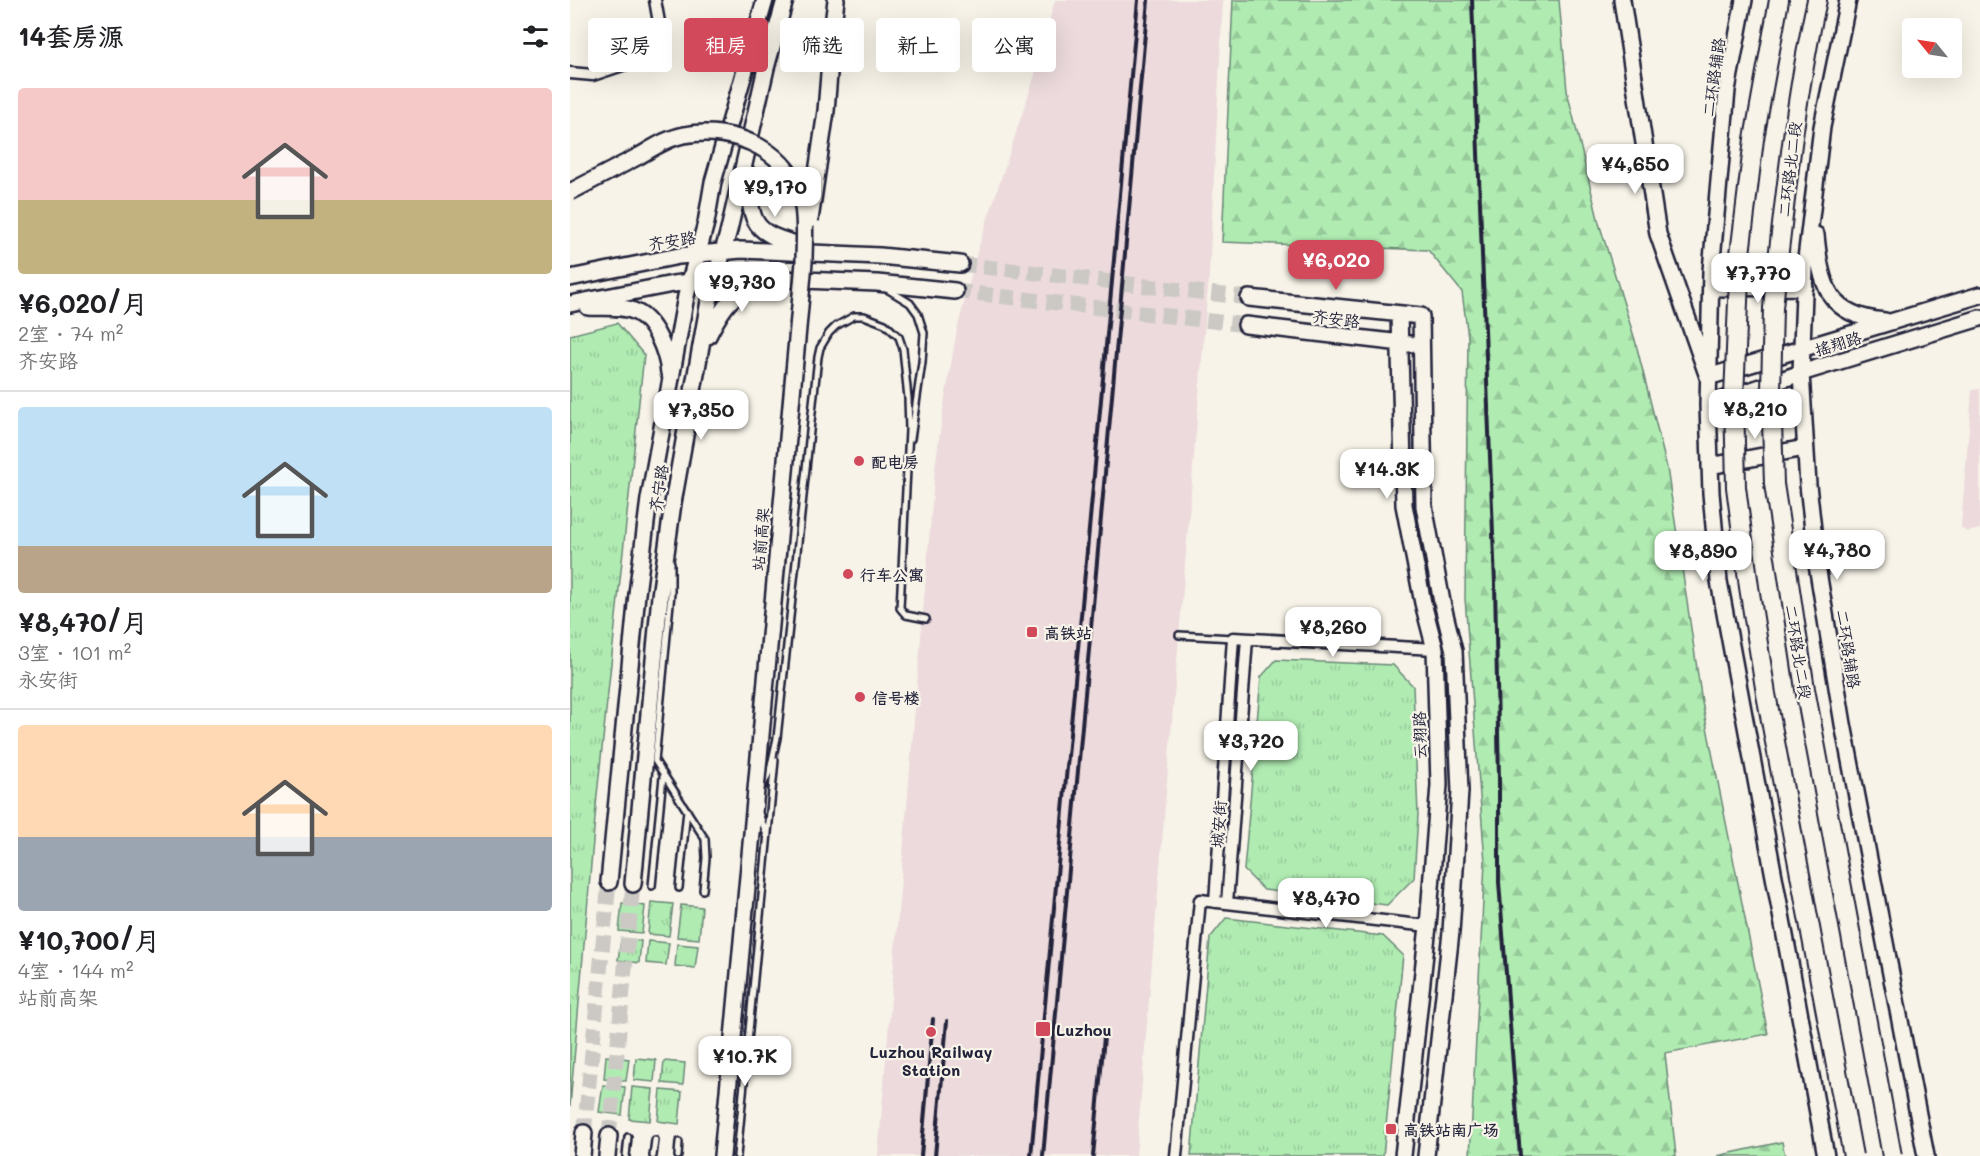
<!DOCTYPE html>
<html lang="zh">
<head>
<meta charset="utf-8">
<style>
  :root { --surface:#fff; --page:#f6f6f6; --text:#202124; --muted:#757577; --line:#e0e0e0; --accent:#d1495b }
  body { margin:0; font-family:Mali,"LXGW WenKai TC",sans-serif; background:var(--page); color:var(--text); height:100vh; display:flex; flex-direction:column; font-size:22px; white-space:nowrap }
  * { box-sizing:border-box; margin:0 }
  p { font-size:20px; color:var(--muted) }
  .icon { flex:none; width:33px; height:33px; fill:none; stroke:currentColor; stroke-width:2; stroke-linecap:round; stroke-linejoin:round }
  .map { position:relative; flex:1; overflow:hidden }
  .sheet { display:flex; flex-direction:column; background:var(--surface); width:570px }
  .sheet>* { flex:none }
  .top-card { position:absolute; left:18px; top:18px; width:570px; height:54px; display:flex; gap:12px }
  .needle { width:39px; rotate:300deg }
  .buttons { position:absolute; left:1332px; top:18px; display:grid; gap:12px }
  .buttons a { display:grid; place-items:center; width:60px; height:60px; border-radius:6px; background:var(--surface); box-shadow:0 6px 24px #0002; font-size:30px }
  .price { position:absolute; translate:-50% -51px; padding:0 14px; border-radius:12px; background:#fff; color:#222; font-size:20px; line-height:39px; filter:drop-shadow(0 2px 3px #0008) }
  .price::after { content:''; position:absolute; left:50%; top:36px; width:18px; height:14px; margin-left:-9px; background:inherit; clip-path:polygon(0 0,100% 0,50% 100%) }
  .price.active { background:var(--accent); color:#fff }
  ul { padding:0; list-style:none }
  li { display:grid; align-content:center; gap:12px; height:318px; padding:0 18px }
  li+li { border-top:2px solid var(--line) }
  li span { display:grid; place-items:center; height:186px; border-radius:6px; color:#555 }
  li>.icon { margin-inline-start:auto }
  span .icon { width:108px; height:108px; fill:#fffc; stroke-width:1 }
  li b { font-size:26px }
  h2 { display:flex; justify-content:space-between; align-items:center; height:72px; padding:0 18px; font-size:26px }
  .pill { padding:0 21px; border-radius:6px; background:var(--surface); box-shadow:0 6px 24px #0002; font-size:21px; line-height:54px }
  .pill.active { background:var(--accent); color:#fff }
  main { display:flex; flex:1; min-height:0 }
  .map>svg:first-child { display:block }
  .built { fill:#ecdadc }
  .grass { fill:url(#grass-tufts); stroke:#698776; stroke-width:1.5 }
  .forest { fill:url(#forest-firs); stroke:#698776; stroke-width:1.5 }
  .lines { fill:none; stroke-linecap:round; stroke-linejoin:round }
  .secondary-tunnel { stroke:#ccc9c5; stroke-width:15; stroke-dasharray:15 8; stroke-linecap:butt }
  .lane-casing { stroke:#22223b; stroke-width:10 }
  .street-casing { stroke:#22223b; stroke-width:15 }
  .secondary-casing { stroke:#22223b; stroke-width:20 }
  .highway-casing { stroke:#22223b; stroke-width:22 }
  .lane { stroke:#f7f3e8; stroke-width:5 }
  .street { stroke:#f7f3e8; stroke-width:10 }
  .secondary { stroke:#f7f3e8; stroke-width:15 }
  .highway { stroke:#f7f3e8; stroke-width:18 }
  .rail { stroke:#22223b; stroke-width:4 }
  .secondary-bridge-casing { stroke:#22223b; stroke-width:20; stroke-linecap:butt }
  .highway-bridge-casing { stroke:#22223b; stroke-width:22; stroke-linecap:butt }
  .secondary-bridge { stroke:#f7f3e8; stroke-width:15 }
  .highway-bridge { stroke:#f7f3e8; stroke-width:18 }
  .poi-dot { fill:#d1495b; stroke:#f7f3e8; stroke-width:2 }
  .labels { text-anchor:middle; dominant-baseline:central; stroke-width:4.5; stroke-linejoin:round; paint-order:stroke }
  .street-label { font-size:16px; fill:#22223b; stroke:#f7f3e8 }
  .poi-label { font-size:16px; font-weight:bold; fill:#22223b; stroke:#f7f3e8; text-anchor:start }
</style>
</head>
<body>
<main>
<section class="sheet">
<h2>14套房源<svg class="icon" aria-label="filters" viewBox="0 0 24 24"><path d="M4 7h16M4 17h16"/><circle cx="9" cy="7" r="2"/><circle cx="15" cy="17" r="2"/></svg></h2>
<ul>
<li><span style="background:linear-gradient(#f6c9c9 60%,#c2b280 0)"><svg class="icon" aria-label="home" viewBox="0 0 24 24"><path d="M3 11l9-7 9 7M6 9v11h12V9"/></svg></span><div><b>¥6,020/月</b><p>2室 · 74 m²</p><p>齐安路</p></div></li>
<li><span style="background:linear-gradient(#bfe0f5 75%,#b9a48a 0)"><svg class="icon" aria-label="home" viewBox="0 0 24 24"><path d="M3 11l9-7 9 7M6 9v11h12V9"/></svg></span><div><b>¥8,470/月</b><p>3室 · 101 m²</p><p>永安街</p></div></li>
<li><span style="background:linear-gradient(#ffd9b3 60%,#9aa5b1 0)"><svg class="icon" aria-label="home" viewBox="0 0 24 24"><path d="M3 11l9-7 9 7M6 9v11h12V9"/></svg></span><div><b>¥10,700/月</b><p>4室 · 144 m²</p><p>站前高架</p></div></li>
</ul>
</section>
<div class="map">
<svg width="1410" height="1156" viewBox="0 0 1410 1156">
  <defs>
    <pattern id="grass-tufts" width="24" height="20" patternUnits="userSpaceOnUse" patternTransform="scale(1.5)"><rect width="24" height="20" fill="#b0ecb2"/><path d="M3 7l-1-3M5 7V3M7 7l1-3M15 17l-1-3M17 17v-4M19 17l1-3" fill="none" stroke="#97ca9a"/></pattern>
    <pattern id="forest-firs" width="22" height="20" patternUnits="userSpaceOnUse" patternTransform="scale(1.5)"><rect width="22" height="20" fill="#b0ecb2"/><path d="M5 1l3.5 6h-7zM16 11l3.5 6h-7z" fill="#97ca9a"/></pattern>
  </defs>
  <rect width="100%" height="100%" fill="#f7f3e8"/>
  <filter id="ink" filterUnits="userSpaceOnUse"><feTurbulence type="fractalNoise" baseFrequency=".0167" numOctaves="2"/><feDisplacementMap in="SourceGraphic" scale="12" xChannelSelector="R" yChannelSelector="G"/><feConvolveMatrix kernelMatrix="1 2 1 2 8 2 1 2 1" color-interpolation-filters="sRGB"/></filter>
  <g filter="url(#ink)">
    <path class="built" d="M485,0h168l-14,274 -73,882h-258l57,-688 9,-64 13,-74 21,-81 56,-171z
      M1410,389v140l-13,3 -6,-5 11,-137z"/>
    <path class="grass" d="M47,323l27,32 -47,440 -27,311v-771z
      M706,660l117,5 20,21 5,129 -4,63 -27,27 -123,-15 -20,-20 17,-193z
      M81,902l22,2 -4,32 -21,-2z
      M52,903l23,3 -3,27 -23,-2z
      M111,905l21,2 -3,32 -22,-2z
      M656,918l157,18 20,19 -20,201h-192l19,-218z
      M51,939l20,2 -2,22 -21,-3z
      M78,941l21,2 -3,22 -20,-2z
      M107,944l21,2 -3,22 -20,-2z
      M36,1056l23,3 -3,22 -22,-2z
      M66,1058l20,2 -2,22 -20,-2z
      M94,1061l21,2 -2,22 -21,-2z
      M33,1085l22,2 -3,28 -23,-3z
      M62,1087l21,2 -3,32 -21,-2z
      M91,1090l21,2 -3,32 -21,-3z"/>
    <path class="forest" d="M663,0h326l8,91 32,132 36,117 32,128 35,234 66,332 -103,19 11,103h-206l15,-294 -20,-264 3,-261 -6,-45 -34,-42 -206,-8z
      M1212,1142l3,14h-68z"/>
    <g class="lines">
      <path class="secondary-tunnel" d="M390,264l289,34
        M385,291l291,34
        M14,1133l25,-251
        M39,1136l24,-252"/>
      <defs>
        <path id="lane" d="M317,289l23,14 8,11 6,19 -2,29 -11,77
          M101,563v30l-16,168 50,78 1,19 -3,32
          M609,635l54,3
          M192,788l8,-18 7,-32 41,-381 2,-9 9,-15 7,-7 18,-10h10l21,8 14,13 4,12 5,49 1,32 -9,178 6,7 20,4
          M189,813l8,23
          M82,886l11,-109
          M109,888l8,-78
          M56,1156l2,-19
          M83,1156l2,-16
          M108,1156l1,-14
          M167,1156l38,-396"/>
        <path id="street" d="M0,73l23,2 57,-19 11,-5 1,-12 -7,-39
          M645,902l18,-264 202,11
          M657,903l20,-264
          M606,1156l24,-256 228,26"/>
        <path id="secondary" d="M1052,0l36,234 50,143 272,-82
          M1174,0l-17,90 -16,181 -3,134 3,88 8,88 107,575
          M1278,0l-26,127 -17,140 -4,106 7,112 9,80 26,159 83,432
          M263,25l3,-25
          M178,174c3,50 3,59 56,72
          M1246,235c5,51 12,81 69,86
          M0,278l109,-22 62,-6 139,6 80,8
          M1141,288l94,-1
          M679,298l172,18 3,190 18,96 12,49 6,140 -9,141 -25,224
          M0,304l103,-20 60,-7 144,6 78,8
          M18,307c15,1 34,-2 48,5 19,9 31,40 33,61
          M829,314l5,191 19,98 12,46 4,136 -11,141 -25,230
          M676,325l164,19
          M138,336c14,-28 26,-48 59,-53
          M1138,405l93,-32 179,-55
          M1140,466l95,-18
          M39,882l28,-288 12,-95 37,-203 20,-73 7,-41 52,-182
          M63,884l27,-288 13,-93 36,-202 20,-71 37,-162 19,-68
          M12,1156l2,-23
          M37,1156l2,-20
          M152,1156l33,-355"/>
        <path id="highway" d="M1170,254l14,-115 25,-139
          M1208,259c10,-87 20,-174 39,-259"/>
      </defs>
      <use href="#lane" class="lane-casing"/>
      <use href="#street" class="street-casing"/>
      <use href="#secondary" class="secondary-casing"/>
      <use href="#highway" class="highway-casing"/>
      <use href="#lane" class="lane"/>
      <use href="#street" class="street"/>
      <use href="#secondary" class="secondary"/>
      <use href="#highway" class="highway"/>
      <path class="rail" d="M902,0l23,584 4,196v102l21,274
        M351,1156l12,-137
        M365,1156l12,-135
        M461,1156l107,-1156
        M473,1156l105,-1156
        M523,1156l11,-119"/>
      <defs>
        <path id="secondary-bridge" d="M0,192c23,-12 46,-24 69,-36 14,-8 29,-18 45,-21 51,-10 110,17 119,72 3,18 1,37 1,55l-49,539
          M240,220l16,-109 7,-86"/>
        <path id="highway-bridge" d="M1170,254l-6,143 2,90 13,100 17,107 87,462
          M1208,259l-5,49 -2,83 3,93 31,205 87,467"/>
      </defs>
      <use href="#secondary-bridge" class="secondary-bridge-casing"/>
      <use href="#highway-bridge" class="highway-bridge-casing"/>
      <use href="#secondary-bridge" class="secondary-bridge"/>
      <use href="#highway-bridge" class="highway-bridge"/>
    </g>
  </g>
  <g class="poi-dot">
    <circle cx="289" cy="461" r="6"/>
    <circle cx="278" cy="574" r="6"/>
    <rect x="456" y="626" width="12" height="12" rx="3"/>
    <circle cx="290" cy="697" r="6"/>
    <rect x="465" y="1021" width="16" height="16" rx="3"/>
    <circle cx="361" cy="1032" r="6"/>
    <rect x="815" y="1123" width="12" height="12" rx="3"/>
  </g>
  <g class="labels">
    <g class="street-label">
      <text transform="translate(1143 77) rotate(-82)">二环路辅路</text>
      <text transform="translate(1219 169) rotate(-83)">二环路北二段</text>
      <text transform="translate(102 240) rotate(-9)">齐安路</text>
      <text transform="translate(766 318) rotate(7)">齐安路</text>
      <text transform="translate(1268 343) rotate(-17)">摇翔路</text>
      <text transform="translate(88 488) rotate(-81)">齐宁路</text>
      <text transform="translate(190 539) rotate(-85)">站前高架</text>
      <text transform="translate(1279 649) rotate(81)">二环路辅路</text>
      <text transform="translate(1229 652) rotate(81)">二环路北二段</text>
      <text transform="translate(849 735) rotate(-91)">云翔路</text>
      <text transform="translate(648 824) rotate(-86)">城安街</text>
    </g>
    <g class="poi-label">
      <text x="301" y="461">配电房</text>
      <text x="290" y="574">行车公寓</text>
      <text x="474" y="632">高铁站</text>
      <text x="302" y="697">信号楼</text>
      <text x="486" y="1029">Luzhou</text>
      <text x="361" y="1051" text-anchor="middle">Luzhou Railway<tspan x="361" dy="18">Station</tspan></text>
      <text x="833" y="1129">高铁站南广场</text>
    </g>
  </g>
</svg>
<div class="buttons">
<a><svg class="needle" viewBox="-14 -14 28 28"><path d="M0-13l5 13h-10z" fill="#e53935"/><path d="M0 13l5-13h-10z" fill="#757577"/></svg></a>
</div>
<b class="price" style="left:1065px;top:195px">¥4,650</b>
<b class="price" style="left:205px;top:218px">¥9,170</b>
<b class="price active" style="left:766px;top:291px">¥6,020</b>
<b class="price" style="left:1188px;top:304px">¥7,770</b>
<b class="price" style="left:172px;top:313px">¥9,730</b>
<b class="price" style="left:1185px;top:440px">¥8,210</b>
<b class="price" style="left:131px;top:441px">¥7,350</b>
<b class="price" style="left:817px;top:500px">¥14.3K</b>
<b class="price" style="left:1267px;top:581px">¥4,780</b>
<b class="price" style="left:1133px;top:582px">¥8,890</b>
<b class="price" style="left:763px;top:658px">¥8,260</b>
<b class="price" style="left:681px;top:772px">¥3,720</b>
<b class="price" style="left:756px;top:929px">¥8,470</b>
<b class="price" style="left:175px;top:1087px">¥10.7K</b>
<div class="top-card">
<a class="pill">买房</a>
<a class="pill active">租房</a>
<a class="pill">筛选</a>
<a class="pill">新上</a>
<a class="pill">公寓</a>
</div>
</div>
</main>
</body>
</html>
